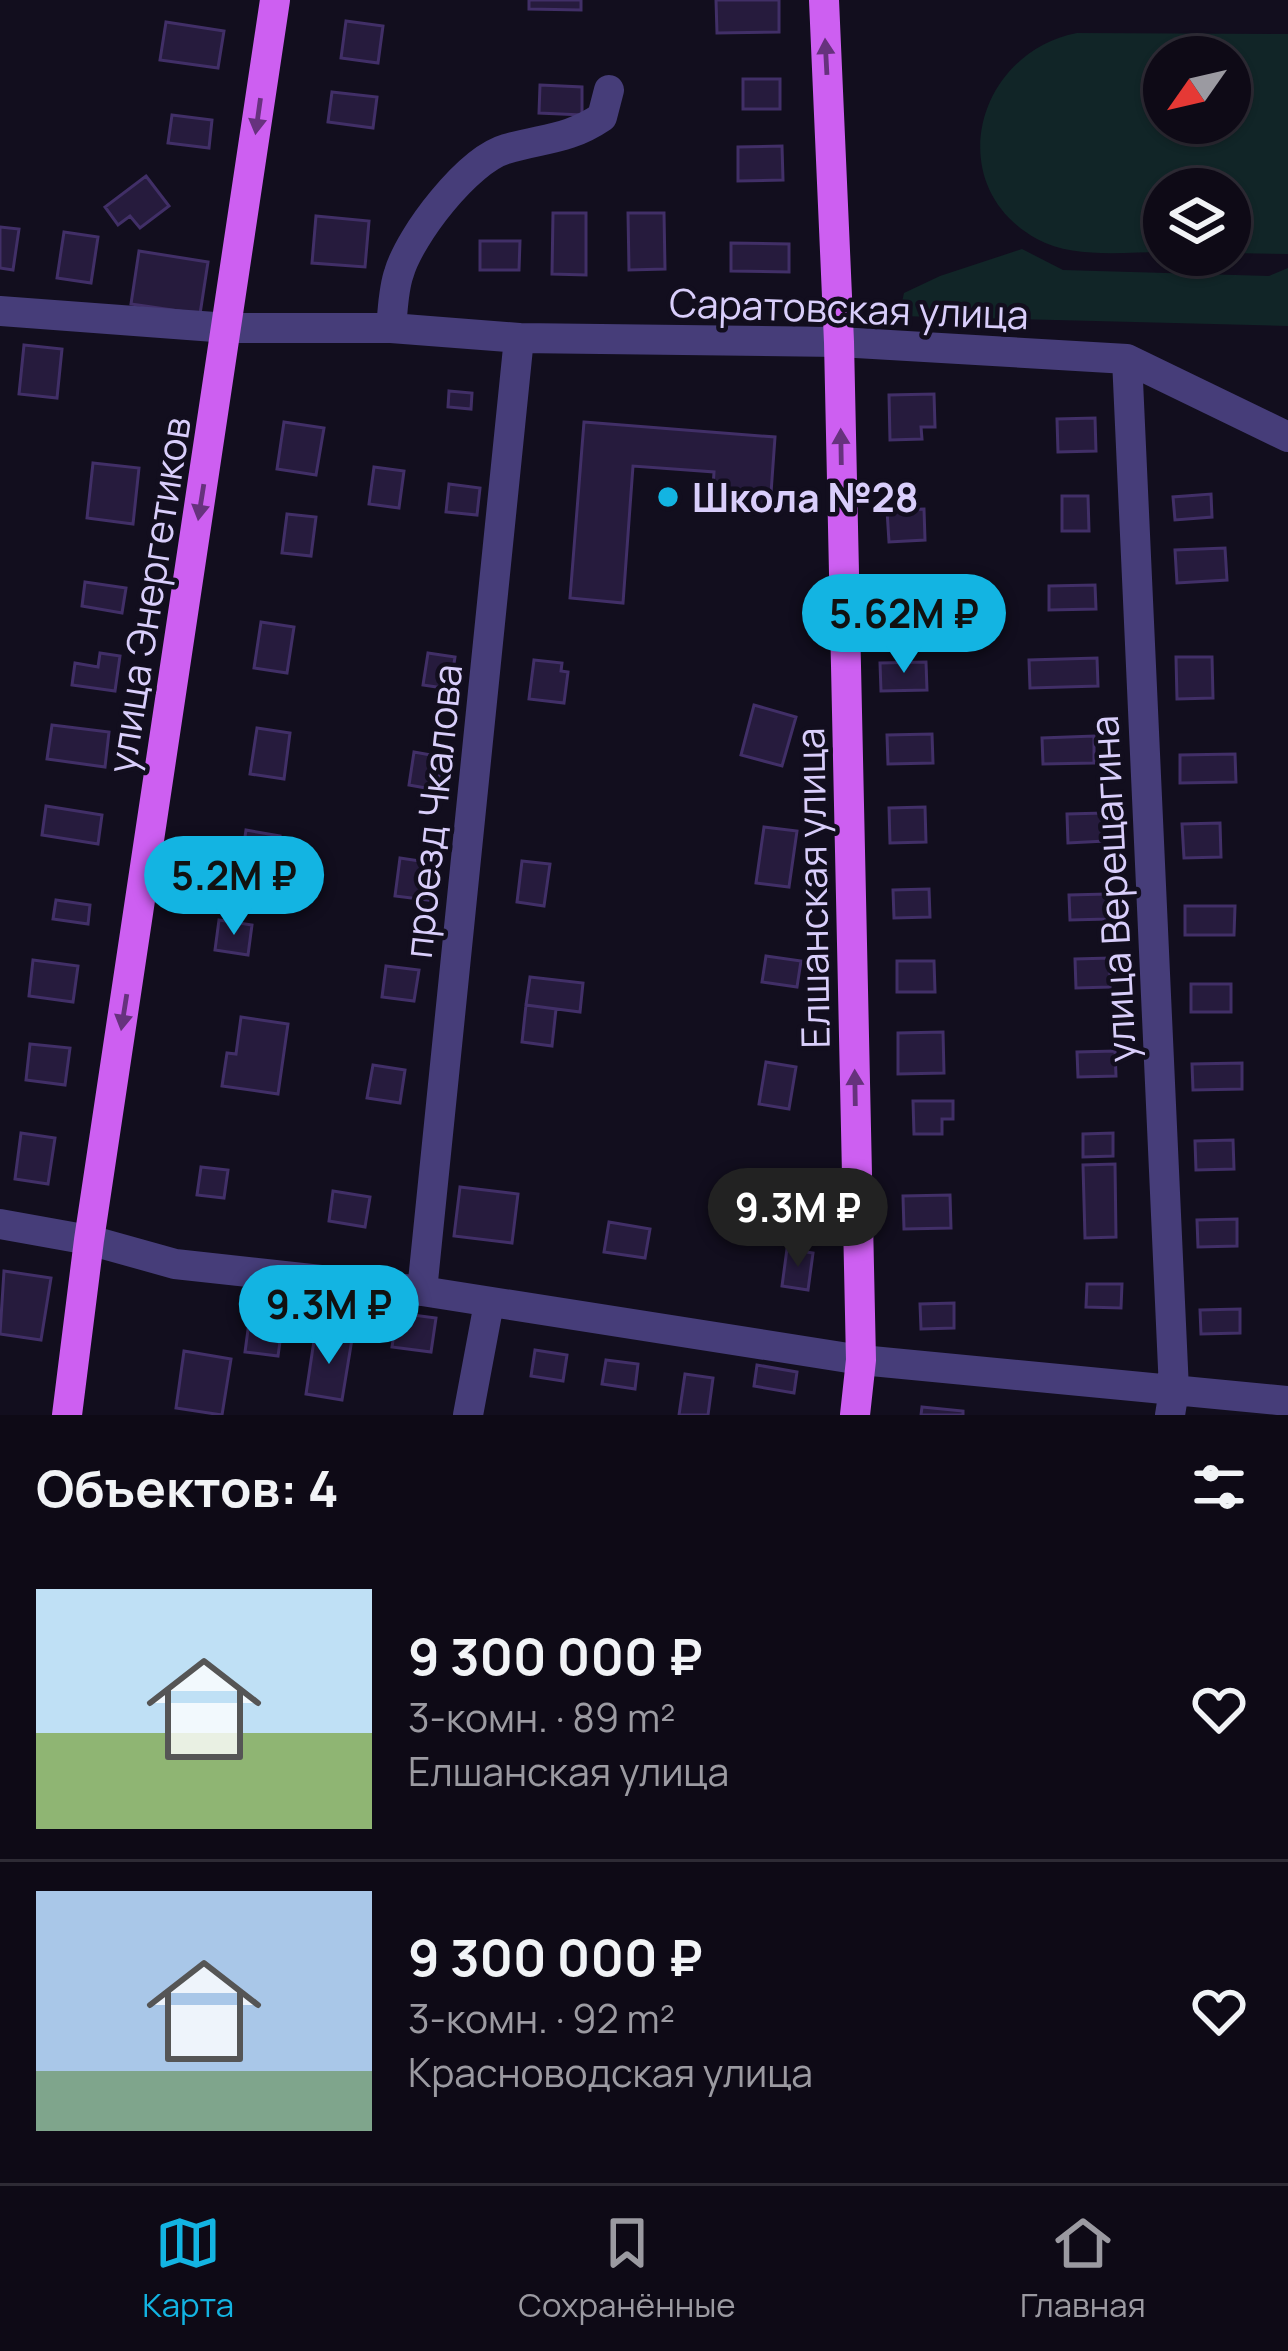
<!DOCTYPE html>
<html lang="ru">
<head>
<meta charset="utf-8">
<style>
  :root { --surface:#0e0a16; --page:#1c1823; --text:#f1f3f6; --muted:#9b9aa1; --line:#2e2b35; --accent:#13b4e2 }
  body { margin:0; font-family:Manrope,sans-serif; background:var(--page); color:var(--text); height:100vh; display:flex; flex-direction:column; font-size:45px; white-space:nowrap }
  * { box-sizing:border-box; margin:0 }
  p { font-size:39px; color:var(--muted) }
  .icon { flex:none; width:66px; height:66px; fill:none; stroke:currentColor; stroke-width:2; stroke-linecap:round; stroke-linejoin:round }
  .map { position:relative; height:1415px; overflow:hidden }
  .side { display:flex; flex-direction:column; background:var(--surface); flex:1 }
  .side>* { flex:none }
  .needle { width:78px; rotate:236deg }
  .fabs { position:absolute; left:1143px; top:36px; display:grid; gap:24px }
  .fabs a { display:grid; place-items:center; width:108px; height:108px; border-radius:50%; background:var(--surface); box-shadow:0 3px 9px #0004,0 0 0 3px var(--line); font-size:60px }
  .price { position:absolute; translate:-50% -102px; padding:0 27px; border-radius:42px; background:var(--accent); color:#111; font-size:39px; line-height:78px; filter:drop-shadow(0 3px 6px #0008) }
  .price::after { content:''; position:absolute; left:50%; top:72px; width:36px; height:27px; margin-left:-18px; background:inherit; clip-path:polygon(0 0,100% 0,50% 100%) }
  .price.active { background:#222; color:#fff }
  ul { padding:0; list-style:none }
  li { display:flex; align-items:center; gap:36px; height:300px; padding:0 36px }
  li+li { border-top:3px solid var(--line) }
  li span { display:grid; place-items:center; flex:none; width:336px; height:240px; border-radius:0px; color:#555 }
  li>.icon { margin-inline-start:auto }
  span .icon { width:144px; height:144px; fill:#fffc; stroke-width:1 }
  li b { font-size:51px }
  h2 { display:flex; justify-content:space-between; align-items:center; height:144px; padding:0 36px; font-size:51px }
  .tab-bar { display:flex; justify-content:space-around; align-items:center; height:168px; border-top:3px solid var(--line); background:var(--surface); font-size:33px; color:var(--muted) }
  .tab-bar a { display:grid; justify-items:center; gap:6px }
  .tab-bar .active { color:var(--accent) }
  .map>svg:first-child { display:block }
  .green { fill:#112527; fill-rule:evenodd }
  .building { fill:#261b3d; stroke:#412f67; stroke-width:3 }
  .lines { fill:none; stroke-linecap:round; stroke-linejoin:round }
  .street { stroke:#463d79; stroke-width:30 }
  .primary { stroke:#cd5ff1; stroke-width:30 }
  .oneway { fill:#66327d }
  .poi-dot { fill:#13b4e2; stroke:#120e1e; stroke-width:4.5 }
  .labels { text-anchor:middle; dominant-baseline:central; stroke-width:9; stroke-linejoin:round; paint-order:stroke }
  .street-label { font-size:39px; fill:#d9cefb; stroke:#120e1e }
  .poi-label { font-size:39px; font-weight:bold; fill:#d9cefb; stroke:#120e1e; text-anchor:start }
</style>
</head>
<body>
<div class="map">
<svg width="1288" height="1415" viewBox="0 0 1288 1415">
  <rect width="100%" height="100%" fill="#120e1e"/>
  <path class="green" d="M1077,33l211,1v220l-58,-1v-64h-66v63c-41,0 -90,7 -127,-13 -96,-53 -62,-186 40,-206zM1230,57v66h-66v-66z
    M1022,249l41,21 206,6 19,-8v58l-389,-10 5,-23 36,-17z"/>
  <path class="building" d="M529,0h52v10l-52,-1z
    M716,0h63v32l-62,1z
    M346,21l37,5 -5,37 -37,-5z
    M166,22l58,9 -6,37 -58,-8z
    M743,79h37v30h-37z
    M540,85l42,2v28l-43,-2z
    M332,92l45,5 -4,31 -45,-6z
    M172,115l40,5 -3,28 -41,-5z
    M782,146l1,34 -45,1v-34z
    M146,176l23,30 -29,22 -10,-12 -12,9 -13,-18z
    M553,213h33v62l-34,-1z
    M628,213h36l1,56 -36,1z
    M316,216l53,5 -4,46 -53,-4z
    M0,227l19,2 -6,41 -13,-2z
    M64,232l34,5 -7,46 -34,-5z
    M480,241h40l-1,29h-39z
    M731,243l58,1v28l-58,-1z
    M139,251l69,11 -8,52 -69,-10z
    M24,345l38,4 -5,49 -38,-4z
    M449,391l23,2 -1,16 -23,-2z
    M934,394l1,33h-14l1,12 -32,1 -1,-45z
    M1095,418l1,33 -38,1 -1,-33z
    M284,422l40,6 -8,47 -39,-6z
    M584,422l191,15 -5,70 -58,-5 2,-30 -81,-6 -10,137 -53,-5z
    M93,463l46,5 -6,56 -46,-6z
    M374,467l30,4 -5,37 -30,-4z
    M449,484l31,4 -3,27 -31,-3z
    M1211,494l1,23 -37,3 -2,-23z
    M1062,496h26l1,35h-27z
    M924,509l1,31 -36,2 -2,-32z
    M287,514l29,3 -5,39 -29,-3z
    M1225,548l2,32 -50,3 -2,-33z
    M85,582l41,6 -4,25 -40,-7z
    M1095,585l1,24 -47,1v-24z
    M878,586h41l1,29 -41,1z
    M261,622l33,5 -7,46 -33,-5z
    M100,653l20,3 -5,35 -43,-6 3,-22 23,4z
    M428,653l27,4 -5,32 -27,-4z
    M1176,657h36l1,41 -36,1z
    M1097,658l1,28 -68,2 -1,-28z
    M534,660l28,3 -1,8 7,1 -4,31 -35,-4z
    M926,662l1,28 -46,1 -1,-28z
    M754,705l42,12 -14,49 -41,-11z
    M52,725l57,7 -4,35 -58,-8z
    M257,728l33,5 -6,46 -34,-5z
    M932,734l1,29 -45,1 -1,-29z
    M1094,736v27l-51,1 -1,-26z
    M414,752l28,5 -5,33 -28,-5z
    M1235,754l1,28 -56,1v-28z
    M46,806l56,9 -4,29 -56,-9z
    M925,807l1,35 -36,1 -1,-35z
    M1104,813l1,28 -37,2 -1,-29z
    M1220,823l1,34 -37,1 -2,-34z
    M764,827l33,4 -8,56 -33,-4z
    M246,830l34,6 -7,46 -34,-5z
    M400,858l33,5 -5,37 -33,-4z
    M522,861l28,3 -6,42 -27,-4z
    M929,889l1,28 -36,1 -1,-28z
    M1107,894v25l-37,1 -1,-25z
    M56,900l34,5 -2,19 -35,-5z
    M1185,906h50l-1,29h-49z
    M219,920l33,5 -4,30 -33,-5z
    M766,956l35,5 -4,26 -35,-5z
    M1110,958v29l-34,1 -1,-29z
    M33,960l45,6 -5,36 -44,-6z
    M897,961h37l1,31h-38z
    M386,966l33,4 -5,31 -32,-4z
    M530,977l53,6 -3,29 -54,-7z
    M1191,984h40v28h-40z
    M526,1005l30,4 -4,37 -30,-4z
    M241,1017l47,7 -10,70 -56,-8 5,-33 9,1z
    M943,1032l1,41 -46,1v-41z
    M30,1044l40,4 -5,37 -39,-5z
    M1115,1051l1,25 -38,1 -1,-25z
    M766,1062l30,5 -7,42 -30,-5z
    M1242,1063v26l-49,1 -1,-26z
    M373,1065l32,5 -5,33 -33,-5z
    M913,1101h40v18h-11v15h-28z
    M21,1133l34,5 -7,46 -33,-5z
    M1113,1133v23l-30,1v-23z
    M1233,1140l1,29 -38,1 -1,-29z
    M1115,1164l1,73 -31,1 -2,-73z
    M201,1167l27,3 -4,28 -27,-3z
    M460,1187l58,7 -6,49 -58,-7z
    M333,1191l37,6 -5,30 -36,-6z
    M950,1195l1,33 -47,1 -1,-33z
    M1237,1219v27l-39,1 -1,-27z
    M609,1222l41,7 -5,29 -41,-6z
    M787,1249l26,4 -5,37 -26,-4z
    M4,1271l47,7 -10,62 -41,-6z
    M1087,1284h35l-1,24 -35,-1z
    M954,1303v25l-33,1 -1,-25z
    M1240,1309v24l-39,1 -1,-24z
    M397,1313l39,5 -5,34 -39,-5z
    M250,1315l33,5 -5,36 -33,-4z
    M315,1334l37,5 -10,61 -36,-6z
    M535,1350l32,5 -4,26 -32,-5z
    M184,1351l47,8 -9,56 -46,-7z
    M606,1360l32,4 -3,25 -33,-5z
    M757,1365l40,7 -3,21 -40,-7z
    M685,1374l28,4 -5,37h-29z
    M922,1407l41,4v4h-42z"/>
  <g class="lines">
    <path class="street" d="M0,311l228,17h163l128,10 320,4 288,17 161,78
      M391,328c2,-18 2,-38 8,-55 11,-38 69,-113 107,-124 37,-11 62,-9 96,-32l7,-27
      M1127,359l47,1031 -4,25
      M0,1224l89,16 86,24 247,27 439,69 427,41
      M422,1291l97,-953
      M468,1415l21,-112"/>
    <path class="primary" d="M824,0l15,342 22,1018 -6,55
      M67,1415l22,-175 186,-1240"/>
  </g>
  <defs><path id="oneway-solid" d="M-6-.8H1V-3.2L6.5 0L1 3.2V.8H-6Z" transform="scale(3)"/></defs>
  <g class="oneway">
    <use href="#oneway-solid" transform="translate(826 57) rotate(-93)"/>
    <use href="#oneway-solid" transform="translate(258 116) rotate(98)"/>
    <use href="#oneway-solid" transform="translate(841 447) rotate(-91)"/>
    <use href="#oneway-solid" transform="translate(201 502) rotate(99)"/>
    <use href="#oneway-solid" transform="translate(124 1012) rotate(99)"/>
    <use href="#oneway-solid" transform="translate(855 1088) rotate(-91)"/>
  </g>
  <circle class="poi-dot" cx="668" cy="497" r="12"/>
  <g class="labels">
    <g class="street-label">
      <text transform="translate(849 308) rotate(2)">Саратовская улица</text>
      <text transform="translate(148 595) rotate(-81)">улица Энергетиков</text>
      <text transform="translate(432 811) rotate(-84)">проезд Чкалова</text>
      <text transform="translate(812 888) rotate(-91)">Елшанская улица</text>
      <text transform="translate(1112 889) rotate(-93)">улица Верещагина</text>
    </g>
    <g class="poi-label">
      <text x="692" y="497">Школа №28</text>
    </g>
  </g>
</svg>
<div class="fabs">
<a><svg class="needle" viewBox="-14 -14 28 28"><path d="M0-13l5 13h-10z" fill="#e53935"/><path d="M0 13l5-13h-10z" fill="#9b9aa1"/></svg></a>
<a><svg class="icon" aria-label="layers" viewBox="0 0 24 24"><path d="M12 4l9 5-9 5-9-5zM3 14l9 5 9-5"/></svg></a>
</div>
<b class="price" style="left:904px;top:676px">5.62M ₽</b>
<b class="price" style="left:234px;top:938px">5.2M ₽</b>
<b class="price active" style="left:798px;top:1270px">9.3M ₽</b>
<b class="price" style="left:329px;top:1367px">9.3M ₽</b>
</div>
<section class="side">
<h2>Объектов: 4<svg class="icon" aria-label="filters" viewBox="0 0 24 24"><path d="M4 7h16M4 17h16"/><circle cx="9" cy="7" r="2"/><circle cx="15" cy="17" r="2"/></svg></h2>
<ul>
<li><span style="background:linear-gradient(#bfe0f5 60%,#8fb573 0)"><svg class="icon" aria-label="home" viewBox="0 0 24 24"><path d="M3 11l9-7 9 7M6 9v11h12V9"/></svg></span><div><b>9 300 000 ₽</b><p>3-комн. · 89 m²</p><p>Елшанская улица</p></div><svg class="icon" aria-label="heart" viewBox="0 0 24 24"><path d="M12 20l-8-8c-3-5 5-10 8-4 3-6 11-1 8 4z"/></svg></li>
<li><span style="background:linear-gradient(#a9c7e8 75%,#7fa58c 0)"><svg class="icon" aria-label="home" viewBox="0 0 24 24"><path d="M3 11l9-7 9 7M6 9v11h12V9"/></svg></span><div><b>9 300 000 ₽</b><p>3-комн. · 92 m²</p><p>Красноводская улица</p></div><svg class="icon" aria-label="heart" viewBox="0 0 24 24"><path d="M12 20l-8-8c-3-5 5-10 8-4 3-6 11-1 8 4z"/></svg></li>
</ul>
</section>
<nav class="tab-bar">
<a class="active"><svg class="icon" aria-label="map" viewBox="0 0 24 24"><path d="M3 6l6-2 6 2 6-2v14l-6 2-6-2-6 2zM9 4v14M15 6v14"/></svg>Карта</a>
<a><svg class="icon" aria-label="saved" viewBox="0 0 24 24"><path d="M7 4h10v16l-5-4-5 4z"/></svg>Сохранённые</a>
<a><svg class="icon" aria-label="home" viewBox="0 0 24 24"><path d="M3 11l9-7 9 7M6 9v11h12V9"/></svg>Главная</a>
</nav>
</body>
</html>
